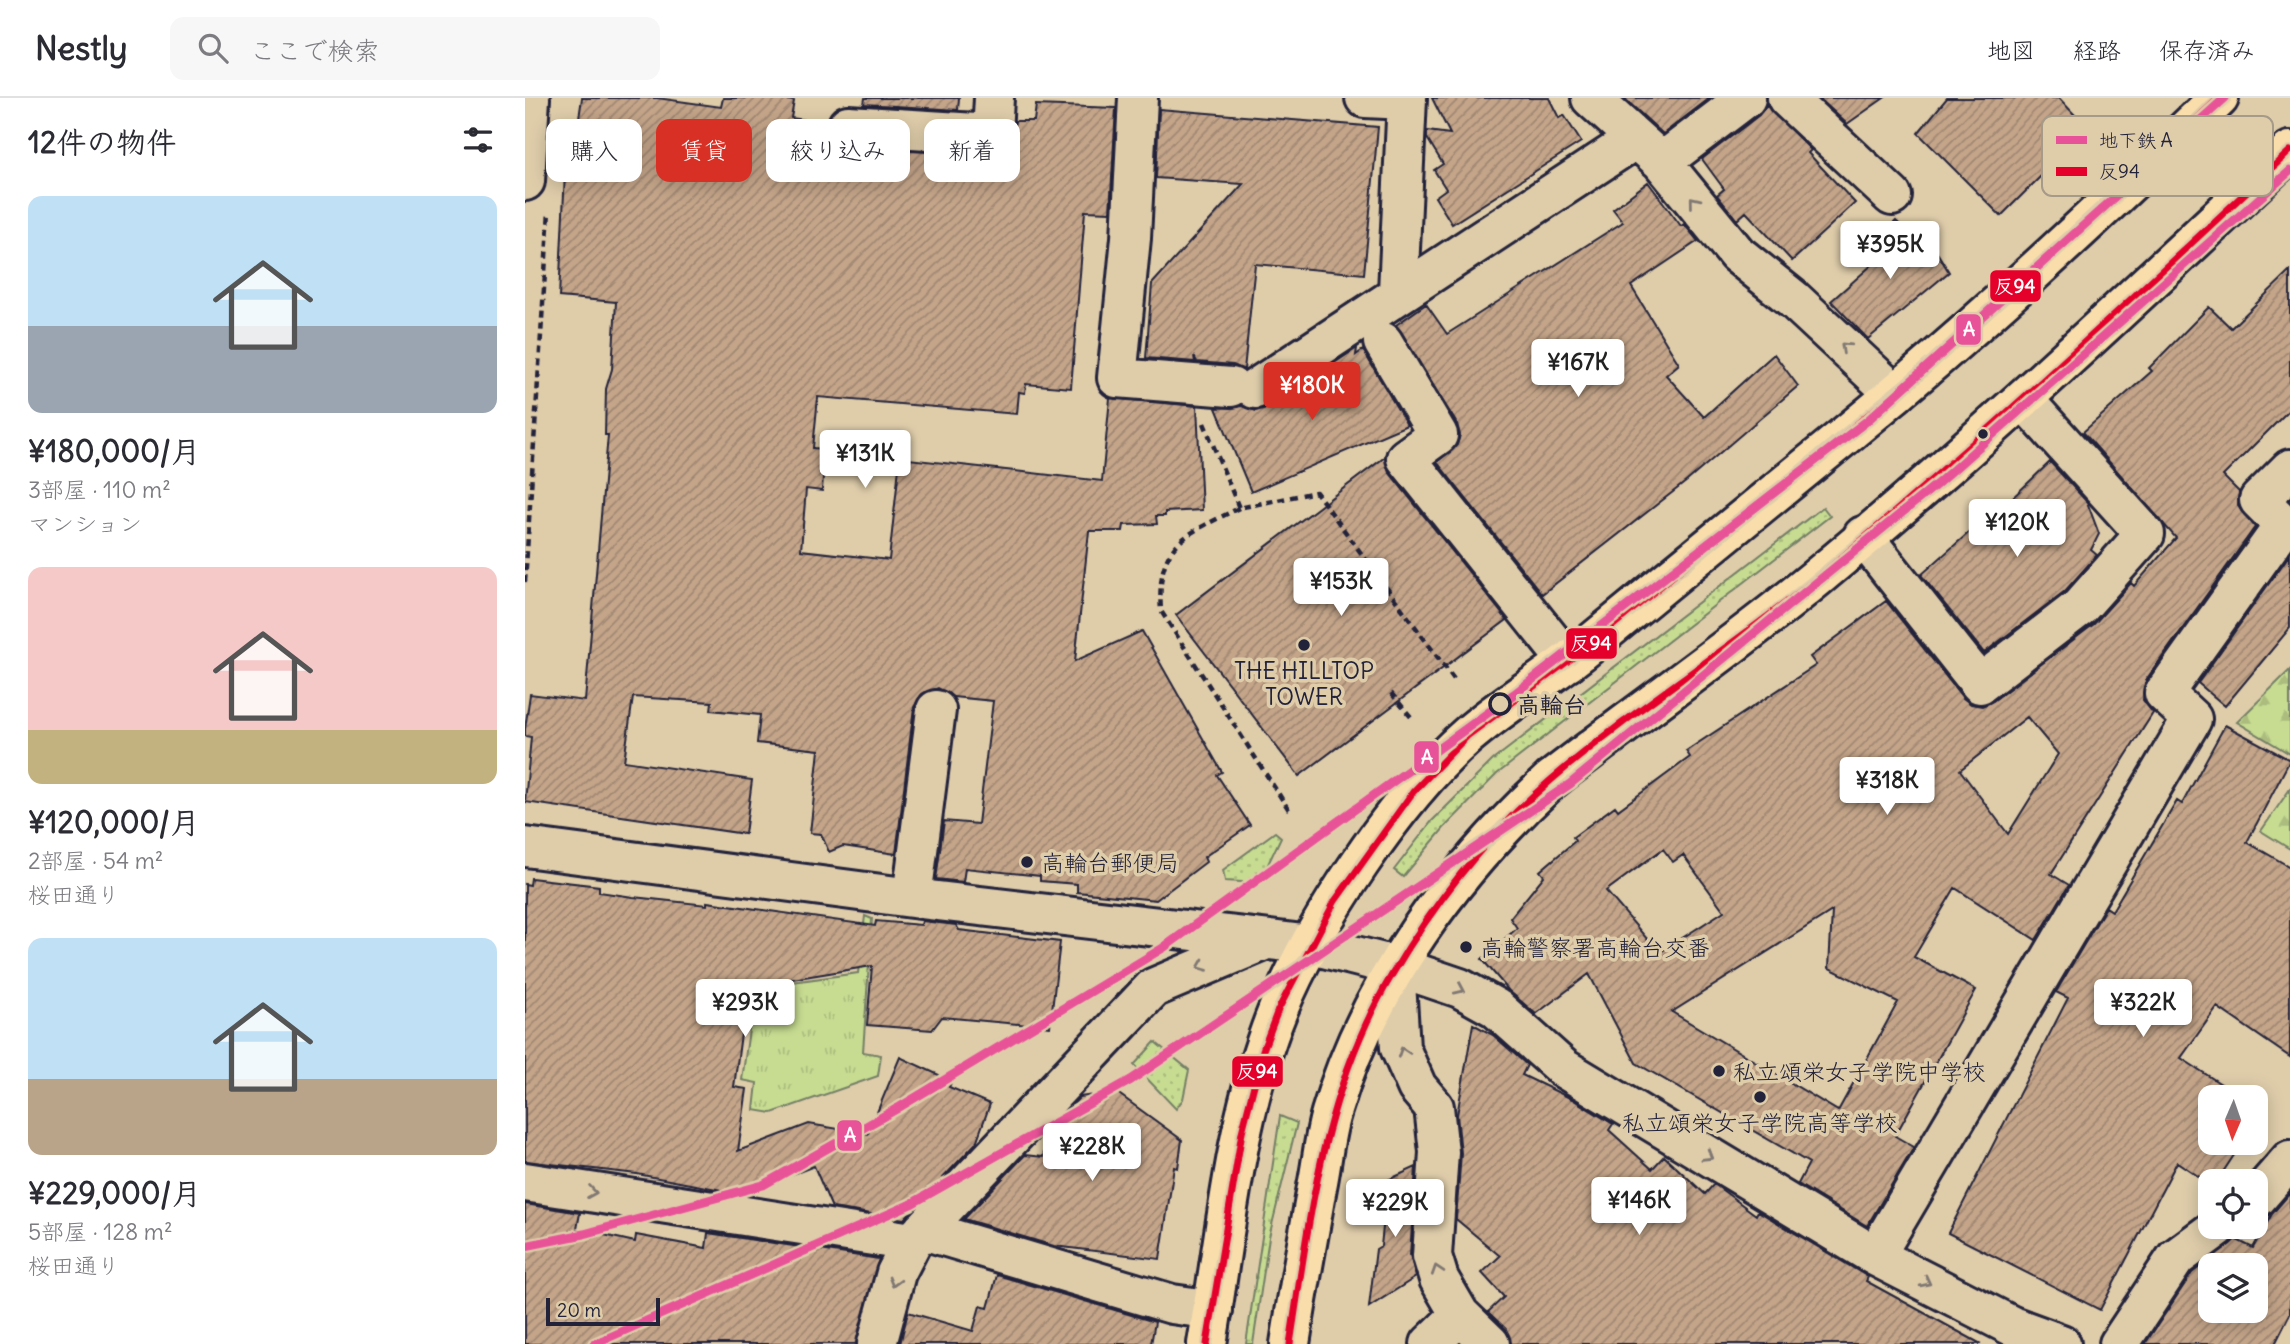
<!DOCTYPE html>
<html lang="ja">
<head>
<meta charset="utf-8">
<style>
  :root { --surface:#fff; --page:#f7f7f7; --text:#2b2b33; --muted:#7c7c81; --line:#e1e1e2; --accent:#d93025 }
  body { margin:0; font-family:Delius,"Klee One",sans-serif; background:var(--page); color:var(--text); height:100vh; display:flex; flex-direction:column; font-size:26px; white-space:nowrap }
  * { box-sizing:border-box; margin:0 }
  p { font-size:23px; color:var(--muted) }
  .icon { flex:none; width:38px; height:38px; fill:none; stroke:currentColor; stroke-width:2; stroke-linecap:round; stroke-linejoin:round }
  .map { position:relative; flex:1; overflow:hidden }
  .side { display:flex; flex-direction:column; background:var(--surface); width:525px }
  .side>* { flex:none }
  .top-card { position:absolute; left:21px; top:21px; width:665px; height:63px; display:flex; gap:14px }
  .needle { width:46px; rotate:182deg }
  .controls { position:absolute; left:1673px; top:987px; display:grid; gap:14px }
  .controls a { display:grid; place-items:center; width:70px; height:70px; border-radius:14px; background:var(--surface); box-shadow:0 4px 18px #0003; font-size:35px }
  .scale { position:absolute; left:21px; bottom:18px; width:114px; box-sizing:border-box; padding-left:7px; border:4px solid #22223b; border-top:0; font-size:19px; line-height:24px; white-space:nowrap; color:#22223b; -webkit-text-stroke:5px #dfcdaa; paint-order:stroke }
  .price { position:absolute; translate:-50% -60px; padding:0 16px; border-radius:7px; background:#fff; color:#222; font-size:23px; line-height:46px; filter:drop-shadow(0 2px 4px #0008) }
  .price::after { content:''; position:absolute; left:50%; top:42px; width:21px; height:16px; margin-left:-10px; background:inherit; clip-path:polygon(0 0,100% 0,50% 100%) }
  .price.selected { background:var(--accent); color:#fff }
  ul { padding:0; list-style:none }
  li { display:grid; align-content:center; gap:14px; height:371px; padding:0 28px }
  li span { display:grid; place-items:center; height:217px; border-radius:14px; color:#555 }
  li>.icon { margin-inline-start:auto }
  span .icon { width:126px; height:126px; fill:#fffc; stroke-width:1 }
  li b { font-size:30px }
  h2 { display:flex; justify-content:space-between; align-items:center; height:84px; padding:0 28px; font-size:30px }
  .tag { padding:0 24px; border-radius:14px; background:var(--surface); box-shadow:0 4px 18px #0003; font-size:24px; line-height:63px }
  .tag.selected { background:var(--accent); color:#fff }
  header { display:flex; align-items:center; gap:42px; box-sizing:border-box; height:98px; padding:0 35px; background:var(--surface); border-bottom:2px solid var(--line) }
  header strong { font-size:33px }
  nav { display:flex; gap:38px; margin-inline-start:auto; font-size:24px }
  .search { width:490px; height:63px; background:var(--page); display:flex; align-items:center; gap:18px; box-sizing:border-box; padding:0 24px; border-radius:14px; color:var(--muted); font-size:26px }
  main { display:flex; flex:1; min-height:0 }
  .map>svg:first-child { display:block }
  .grass { fill:url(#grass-dots); stroke:#747f66; stroke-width:2 }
  .forest { fill:url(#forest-firs); stroke:#747f66; stroke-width:2 }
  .park { fill:url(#park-tufts); stroke:#747f66; stroke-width:2 }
  .building { fill:url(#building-hatch); stroke:#22223b; stroke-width:2; fill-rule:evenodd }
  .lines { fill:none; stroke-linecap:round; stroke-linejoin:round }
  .minor-casing { stroke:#22223b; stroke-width:44 }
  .highway-casing { stroke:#22223b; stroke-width:44 }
  .path { stroke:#22223b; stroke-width:4.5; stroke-dasharray:7 5; stroke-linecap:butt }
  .minor { stroke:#dfcdaa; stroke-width:38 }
  .highway { stroke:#f9deab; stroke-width:38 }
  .bus-1-casing { stroke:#dfcdaa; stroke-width:12 }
  .bus-1 { stroke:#e4002b; stroke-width:7 }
  .metro-1-casing { stroke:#dfcdaa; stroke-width:14 }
  .metro-1 { stroke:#e85298; stroke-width:9 }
  .oneway { stroke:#807872 }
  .bus-dot { fill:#22223b; stroke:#dfcdaa; stroke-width:2.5 }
  .stop-dot { fill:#dfcdaa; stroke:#22223b; stroke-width:3.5 }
  .labels { text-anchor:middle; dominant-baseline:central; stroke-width:7; stroke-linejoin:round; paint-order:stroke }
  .poi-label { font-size:23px; fill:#22223b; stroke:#dfcdaa; text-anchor:start }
  .stop-label { font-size:23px; font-weight:bold; fill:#22223b; stroke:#dfcdaa; text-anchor:start }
  .key { fill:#dfcdaa; stroke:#a69a89; stroke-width:2 }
  .key-label { font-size:19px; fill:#22223b }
  .line-badge { stroke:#dfcdaa; stroke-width:2.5 }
  .badge-label { font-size:19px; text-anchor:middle; font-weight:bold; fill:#fff }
</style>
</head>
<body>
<header>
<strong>Nestly</strong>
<div class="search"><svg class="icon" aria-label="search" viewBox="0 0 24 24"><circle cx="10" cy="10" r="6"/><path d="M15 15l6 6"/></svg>ここで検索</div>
<nav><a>地図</a><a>経路</a><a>保存済み</a></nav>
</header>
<main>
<section class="side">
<h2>12件の物件<svg class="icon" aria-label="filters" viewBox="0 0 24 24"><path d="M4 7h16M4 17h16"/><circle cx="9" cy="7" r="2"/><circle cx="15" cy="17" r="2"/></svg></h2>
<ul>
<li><span style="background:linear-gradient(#bfe0f5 60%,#9aa5b1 0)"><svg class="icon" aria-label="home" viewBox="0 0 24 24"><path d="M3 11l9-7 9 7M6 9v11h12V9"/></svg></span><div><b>¥180,000/月</b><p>3部屋 · 110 m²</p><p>マンション</p></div></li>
<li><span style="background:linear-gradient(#f6c9c9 75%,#c2b280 0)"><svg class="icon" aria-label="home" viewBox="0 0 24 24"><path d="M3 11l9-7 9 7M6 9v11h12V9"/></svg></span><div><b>¥120,000/月</b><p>2部屋 · 54 m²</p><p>桜田通り</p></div></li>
<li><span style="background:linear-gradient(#bfe0f5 65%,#b9a48a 0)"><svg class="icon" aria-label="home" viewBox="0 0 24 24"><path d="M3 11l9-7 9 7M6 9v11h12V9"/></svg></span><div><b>¥229,000/月</b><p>5部屋 · 128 m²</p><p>桜田通り</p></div></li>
</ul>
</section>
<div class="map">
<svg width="1765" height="1246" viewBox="0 0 1765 1246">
  <defs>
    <pattern id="grass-dots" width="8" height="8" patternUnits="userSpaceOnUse" patternTransform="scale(1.75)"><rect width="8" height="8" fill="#c7dc91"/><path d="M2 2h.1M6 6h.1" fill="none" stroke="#abbc7e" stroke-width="1.8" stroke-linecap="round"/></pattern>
    <pattern id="forest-firs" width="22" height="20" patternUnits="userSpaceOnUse" patternTransform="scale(1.75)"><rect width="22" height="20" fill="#c7dc91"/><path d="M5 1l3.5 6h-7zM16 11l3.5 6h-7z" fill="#abbc7e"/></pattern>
    <pattern id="park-tufts" width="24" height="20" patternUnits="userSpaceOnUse" patternTransform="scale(1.75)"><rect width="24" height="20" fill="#c7dc91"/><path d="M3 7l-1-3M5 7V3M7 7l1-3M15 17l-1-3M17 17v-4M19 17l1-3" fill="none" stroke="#abbc7e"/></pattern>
    <pattern id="building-hatch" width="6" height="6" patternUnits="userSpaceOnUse" patternTransform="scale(1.75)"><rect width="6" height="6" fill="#c4a589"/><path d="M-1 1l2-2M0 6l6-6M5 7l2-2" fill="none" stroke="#9f8671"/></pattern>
  </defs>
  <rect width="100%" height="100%" fill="#dfcdaa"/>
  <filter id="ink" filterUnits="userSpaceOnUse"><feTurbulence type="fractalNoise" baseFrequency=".0143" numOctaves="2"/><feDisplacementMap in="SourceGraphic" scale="14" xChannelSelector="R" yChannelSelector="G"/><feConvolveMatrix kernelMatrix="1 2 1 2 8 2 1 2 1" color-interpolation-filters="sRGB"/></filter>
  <g filter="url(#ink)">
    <path class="grass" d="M1298,409l7,9 -333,258 -53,54 -41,49 -9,-7 38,-49 61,-61z
      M750,734l6,5 -22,46 -34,-2 -2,-11z
      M630,944l34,28 -6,29 -7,10 -42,-44z
      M755,1018l17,7 -28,114 -16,107h-7z"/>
    <path class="forest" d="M1765,572v84l-53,-32z
      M1765,691v60l-29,-18z"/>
    <path class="park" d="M340,818l7,3 -9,133 18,3 -3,21 -106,37 -18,-3 3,-27 -15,-3 13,-93 103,-14z"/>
    <path class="building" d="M57,0h75l64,9 2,-9h50l21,3 -3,17 35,5 3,12 6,8 11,4 145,9 10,-2 9,-7 5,-26h19l2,-16 80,3 -6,104 -25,-1 -14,177 -45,-4 -1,9 -6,-1 -2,22 -199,-17 -5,51 12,1 -3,42 -16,-2 -5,61 88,10 11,-102 202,23 8,-83 87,8 5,104 -37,2v4h-9l1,8 -33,1 -1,6h-34l-14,130 67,-30 80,141 -5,3 33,50 -46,32 2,5 -50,38 -79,-8v-8l-37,-3v-5l-75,-8 -2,14 -27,-3 8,-58 34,3 15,-123 -40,-4 -15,-9 -16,6 -8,13 -18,147 -53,-8 -14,6 -8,-18 -11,-1 9,-83 -62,-7 3,-28 -49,-5 1,-8 -79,-5 -9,64 128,19 -7,54 -220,-32 6,-65 -6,-1v-7l5,-35 55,7 23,-266h-3l1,-46 6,-20 4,-67 -57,-5 6,-125h6z
      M340,0h94l-1,12 -94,-6z
      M907,0h117l10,20 5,-3 17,27 -129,82 -17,-27 11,-8 -12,-19 9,-6 -16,-26v-7l23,3z
      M1099,0h86l-47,36z
      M1294,0h65l-37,26z
      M1422,0h112l29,31 -87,87 -83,-83z
      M1241,7l45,45 -3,3 47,50 -63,58 -46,-49 -9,8 -20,-25 7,-6 -22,-30 57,-44z
      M634,11l219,18 -14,147 -109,-10 -11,106 -11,-5 -36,-3 -3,-6 1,6 -49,-4 6,-74 91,-100 -87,-6z
      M1123,84l33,44 3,-2 14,17 -67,45 48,78 -13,11 38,42 70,-63 24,32 -111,95 -145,113 -105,-132 20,-17 3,-10 -3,-11 -61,-99 30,-21 21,30 176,-112 -10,-13z
      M1371,123l32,30 5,-5 16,26 -81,67 -37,-38 51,-45 -10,-10z
      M1765,173v138l-67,67 16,16 -1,14 17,21 -109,153 -3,20 10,13 -102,161 18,11 -33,55 -81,-52 -41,69 62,33 -81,146 19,11 -47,79 -69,-42 11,-21 -173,-100 -47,-89 -53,40 -27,-23 -27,-32 35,-31 -7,-10 34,-42 -4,-5 35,-30 -2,-4 42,-31 3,4 72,-53 -4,-6 130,-86 -6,-8 76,-56 77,97 8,6 11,2 11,-5 101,-77 37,-41 3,3 42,-48 -93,-106 69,-61 -3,-3 60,-61 22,21zM1502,619l31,37 -50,80 -48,-64zM1138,751l10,13 10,-7 41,56 -65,42 -53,-62zM1307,813l-3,57 69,34 -60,109 -166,-99z
      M832,250l-1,7 7,-5 44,75 -156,67 -35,-84 26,-2 14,5 10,-3z
      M860,359l4,15 118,148 -208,156 -123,-161z
      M1525,364l37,40 12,32 -8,16 6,5 -32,36 -81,62 -63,-78 64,-57 3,3z
      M1765,456v74l-65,78 -27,-23z
      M1700,627l65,35 -43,82 43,25v190l-73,-50 -36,51 60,39h-31v46h32l-25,38h-7v3l-33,-22 -77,148 -152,-77 120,-235 -12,-6 50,-85 6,4 65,-110 5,3z
      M6,780l68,8v6l34,5 74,8v-3l168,24 1,-5 45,4 1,-4 34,4 3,5 101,12 -10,85 -108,-10 -10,13 -65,-5 5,-59 -122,20 -4,10 -12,91 13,2 -9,62 71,-27 59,10 32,-77 52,24 -3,6 41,17 -14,39 -72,76 -72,-11 -18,-42 -71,28 -106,-20 -112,-13v-277l5,1z
      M948,926l20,11 34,30 -5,10 50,24 41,25 -4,6 43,39 12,-13 41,38 9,-10 42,31 2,-4 110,66 -2,4 115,63h-470l-5,-15 -18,-17 16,-15 -22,-24 18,-17 -44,-37 5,-66 -4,-38z
      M591,994l66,48 -4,28 -4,-1 -14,92 -106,-13 -90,-27 61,-64 18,2 7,-29h13l5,-19 12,-12z
      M891,1069l-6,88 6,22 -47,30 7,-58 5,-3 7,-66z
      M1765,1095v121l-15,30h-130l47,-71 43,-34 18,9 19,-34zM1685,1167h46v46h-46z
      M0,1106l55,9 -3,16 58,13 1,-7 70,13 2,-15 171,26 -23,85h-331z
      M472,1177l158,47 -4,22h-251l8,-32 65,19 7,-25 8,2z"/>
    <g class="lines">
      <defs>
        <path id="minor" d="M613,0l-7,140 -14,140 114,9
          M840,0l42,2
          M1066,0l71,64 75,92 56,45 102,95
          M1262,0l105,98
          M323,27l144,9 2,-36
          M1137,64l84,-64
          M0,83l5,-83
          M873,194l9,-194
          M858,244l55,93 -32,23 162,204
          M730,291l379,-249
          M1338,438l117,148 100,-77 65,-73 -122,-135
          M0,749l387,51 400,47 83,21 65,22 36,20 67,60 312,188 137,70 49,18
          M387,800l24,-188
          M870,868l5,82 17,39 17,20 5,45 -7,104 7,23 21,36 30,29
          M0,1084l387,60
          M1731,1101l34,-39
          M398,1132l249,74 41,6
          M1350,1158l317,-537 -28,-26 120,-168 -25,-25 31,-31
          M352,1246l19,-71 16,-31 224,-236 17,-18 111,-47
          M905,1246l30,-29
          M1594,1246l57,-86 42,-31"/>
        <path id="highway" d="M682,1246c19,-113 28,-228 71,-334 36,-87 119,-213 189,-274 38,-33 82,-58 121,-90 86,-71 172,-141 259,-212 129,-106 251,-220 372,-336
          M765,1246c8,-53 18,-105 27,-157 5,-24 7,-50 14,-74 38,-129 122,-242 220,-333 89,-69 182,-133 269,-205 163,-135 316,-280 470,-424"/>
      </defs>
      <use href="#minor" class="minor-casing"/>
      <use href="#highway" class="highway-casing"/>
      <path class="path" d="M679,325l35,85 77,-16 140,190
        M714,410c-55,28 -83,34 -78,103l128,199
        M0,484l24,-371
        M866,595l20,24"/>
      <use href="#minor" class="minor"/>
      <use href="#highway" class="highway"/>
      <defs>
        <path id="bus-1" d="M682,1246l35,-212 21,-82 15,-40 57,-109 78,-109 54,-56 121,-90 355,-293 276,-255
          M765,1246c20,-130 34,-257 103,-371 42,-71 96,-140 158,-193 85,-73 184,-134 271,-206 161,-135 314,-279 468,-423"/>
      </defs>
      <use href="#bus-1" class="bus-1-casing"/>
      <use href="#bus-1" class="bus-1"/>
      <defs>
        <path id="metro-1" d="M0,1148l59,-12 179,-49 135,-77 265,-160 351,-254 354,-274 357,-322
          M69,1246l317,-140 220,-124 439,-296 367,-300 353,-313"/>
      </defs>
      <use href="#metro-1" class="metro-1-casing"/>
      <use href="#metro-1" class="metro-1"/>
    </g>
    <defs><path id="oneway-chevron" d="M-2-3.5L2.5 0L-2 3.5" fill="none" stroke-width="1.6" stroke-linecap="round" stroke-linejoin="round" transform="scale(1.75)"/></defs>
    <g class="oneway">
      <use href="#oneway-chevron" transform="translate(1169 103) rotate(-129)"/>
      <use href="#oneway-chevron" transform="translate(1320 249) rotate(-137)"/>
      <use href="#oneway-chevron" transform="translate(677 868) rotate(158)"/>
      <use href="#oneway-chevron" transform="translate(935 891) rotate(24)"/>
      <use href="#oneway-chevron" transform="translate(878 954) rotate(-108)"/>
      <use href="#oneway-chevron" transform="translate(1183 1058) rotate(31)"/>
      <use href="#oneway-chevron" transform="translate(67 1094) rotate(9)"/>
      <use href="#oneway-chevron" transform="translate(912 1172) rotate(-108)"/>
      <use href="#oneway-chevron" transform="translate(369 1184) rotate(106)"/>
      <use href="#oneway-chevron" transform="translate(1401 1184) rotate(27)"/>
    </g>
  </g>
  <g class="bus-dot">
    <circle cx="1458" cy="336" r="6"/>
    <circle cx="779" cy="547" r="7"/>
    <circle cx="502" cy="764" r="7"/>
    <circle cx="941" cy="849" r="7"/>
    <circle cx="1194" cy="973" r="7"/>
    <circle cx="1235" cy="999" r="7"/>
  </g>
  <circle class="stop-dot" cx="975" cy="606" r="10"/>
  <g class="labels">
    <g class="poi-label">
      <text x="779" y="572" text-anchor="middle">THE HILLTOP<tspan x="779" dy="26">TOWER</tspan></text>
      <text x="516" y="764">高輪台郵便局</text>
      <text x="955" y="849">高輪警察署高輪台交番</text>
      <text x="1208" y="973">私立頌栄女子学院中学校</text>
      <text x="1235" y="1024" text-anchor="middle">私立頌栄女子学院高等学校</text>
    </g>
    <g class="stop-label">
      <text x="992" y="606">高輪台</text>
    </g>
  </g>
  <rect x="1517" y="18" width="231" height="80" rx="10" class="key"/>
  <rect x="1531" y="38" width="31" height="8" fill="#e85298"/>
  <rect x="1531" y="69" width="31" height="9" fill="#e4002b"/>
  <g class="key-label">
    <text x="1574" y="49">地下鉄 A</text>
    <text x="1574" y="80">反94</text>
  </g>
  <g class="line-badge">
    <rect x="1464" y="171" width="53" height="34" rx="7" fill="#e4002b"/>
    <rect x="1430" y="215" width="27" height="33" rx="7" fill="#e85298"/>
    <rect x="1040" y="529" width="53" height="33" rx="7" fill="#e4002b"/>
    <rect x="888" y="642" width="27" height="34" rx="7" fill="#e85298"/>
    <rect x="706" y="957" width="53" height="33" rx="7" fill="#e4002b"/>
    <rect x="311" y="1021" width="27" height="33" rx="7" fill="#e85298"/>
  </g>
  <g class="badge-label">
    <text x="1490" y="195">反94</text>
    <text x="1444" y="238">A</text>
    <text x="1066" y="552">反94</text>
    <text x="902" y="666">A</text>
    <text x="732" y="980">反94</text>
    <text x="325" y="1044">A</text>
  </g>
</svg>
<div class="controls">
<a><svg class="needle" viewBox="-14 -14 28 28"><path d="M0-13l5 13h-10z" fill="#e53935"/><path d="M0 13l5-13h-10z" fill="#7c7c81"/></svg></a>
<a><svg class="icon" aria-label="locate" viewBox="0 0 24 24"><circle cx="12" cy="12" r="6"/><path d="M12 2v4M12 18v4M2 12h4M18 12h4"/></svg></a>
<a><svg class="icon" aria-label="layers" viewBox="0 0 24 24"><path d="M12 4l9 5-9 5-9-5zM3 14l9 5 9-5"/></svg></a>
</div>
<div class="scale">20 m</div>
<b class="price" style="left:1365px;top:183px">¥395K</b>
<b class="price" style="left:1053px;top:301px">¥167K</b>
<b class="price selected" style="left:787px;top:324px">¥180K</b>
<b class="price" style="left:340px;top:392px">¥131K</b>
<b class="price" style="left:1492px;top:461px">¥120K</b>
<b class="price" style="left:816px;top:520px">¥153K</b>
<b class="price" style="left:1362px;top:719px">¥318K</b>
<b class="price" style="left:220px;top:941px">¥293K</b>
<b class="price" style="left:1618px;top:941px">¥322K</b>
<b class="price" style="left:567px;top:1085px">¥228K</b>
<b class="price" style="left:1114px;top:1139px">¥146K</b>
<b class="price" style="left:870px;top:1141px">¥229K</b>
<div class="top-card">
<a class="tag">購入</a>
<a class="tag selected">賃貸</a>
<a class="tag">絞り込み</a>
<a class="tag">新着</a>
</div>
</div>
</main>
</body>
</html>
